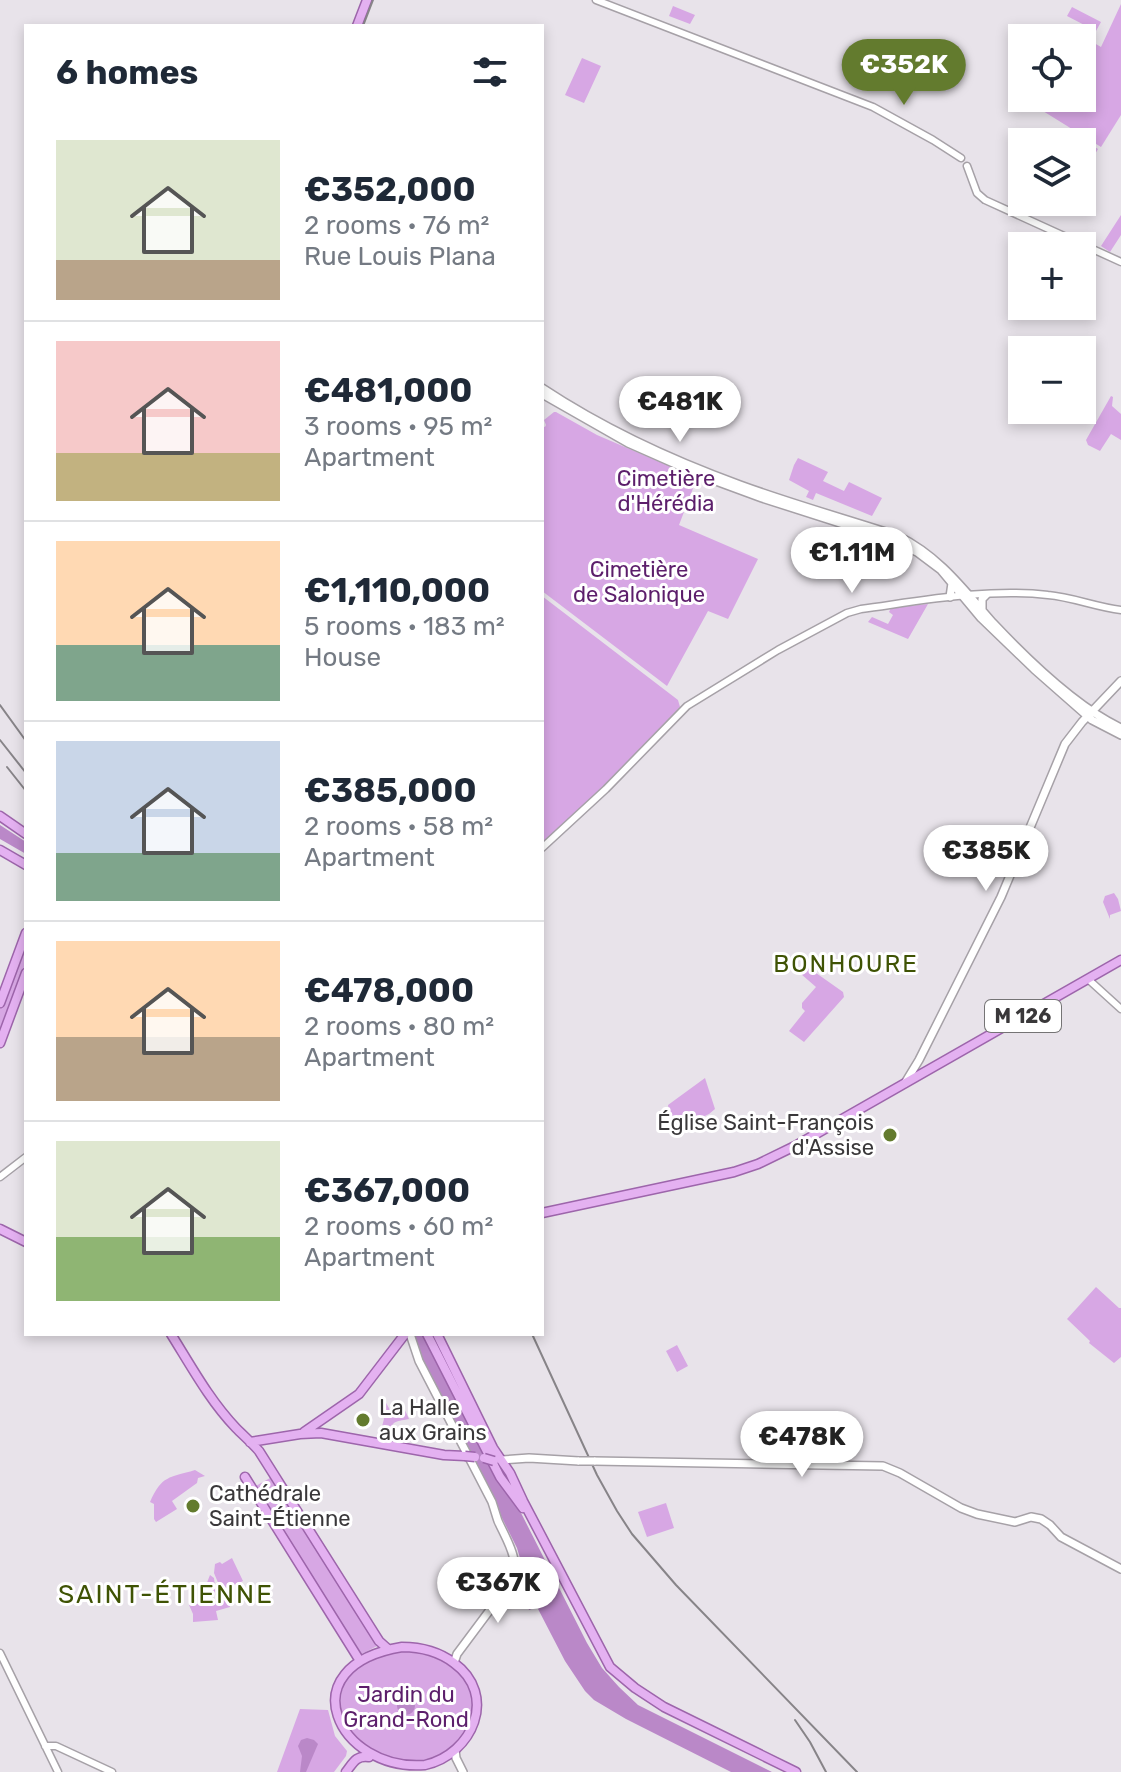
<!DOCTYPE html>
<html lang="en">
<head>
<meta charset="utf-8">
<style>
  :root { --surface:#fff; --page:#f2f2f3; --text:#1f2937; --muted:#747a83; --line:#e0e1e3; --accent:#637b2e }
  body { margin:0; font-family:Rubik,sans-serif; background:var(--page); color:var(--text); height:100vh; display:flex; flex-direction:column; font-size:30px; white-space:nowrap }
  * { box-sizing:border-box; margin:0 }
  p { font-size:26px; color:var(--muted) }
  .icon { flex:none; width:44px; height:44px; fill:none; stroke:currentColor; stroke-width:2; stroke-linecap:round; stroke-linejoin:round }
  .map { position:relative; flex:1; overflow:hidden }
  .drawer { position:absolute; left:24px; top:24px; width:520px; height:1312px; display:flex; flex-direction:column; background:var(--surface); border-radius:0px; box-shadow:0 4px 12px #0003 }
  .drawer>* { flex:none }
  .buttons { position:absolute; left:1008px; top:24px; display:grid; gap:16px }
  .buttons a { display:grid; place-items:center; width:88px; height:88px; border-radius:0px; background:var(--surface); box-shadow:0 4px 12px #0003; font-size:40px }
  .price { position:absolute; translate:-50% -68px; padding:0 18px; border-radius:28px; background:#fff; color:#222; font-size:26px; line-height:52px; filter:drop-shadow(0 2px 4px #0008) }
  .price::after { content:''; position:absolute; left:50%; top:48px; width:24px; height:18px; margin-left:-12px; background:inherit; clip-path:polygon(0 0,100% 0,50% 100%) }
  .price.selected { background:var(--accent); color:#fff }
  ul { padding:0; list-style:none }
  li { display:flex; align-items:center; gap:24px; height:200px; padding:0 32px }
  li+li { border-top:2px solid var(--line) }
  li span { display:grid; place-items:center; flex:none; width:224px; height:160px; border-radius:0px; color:#555 }
  li>.icon { margin-inline-start:auto }
  span .icon { width:96px; height:96px; fill:#fffc; stroke-width:1 }
  li b { font-size:34px }
  h2 { display:flex; justify-content:space-between; align-items:center; height:96px; padding:0 32px; font-size:34px }
  .map>svg:first-child { display:block }
  .green { fill:#d7a7e4 }
  .water { fill:#ba88c8 }
  .lines { fill:none; stroke-linecap:round; stroke-linejoin:round }
  .tertiary-casing { stroke:#a6a1a7; stroke-width:9 }
  .secondary-casing { stroke:#a6a1a7; stroke-width:10 }
  .primary-casing { stroke:#9d65ab; stroke-width:11 }
  .tertiary { stroke:#fff; stroke-width:6 }
  .secondary { stroke:#fff; stroke-width:7 }
  .primary { stroke:#e4b1f1; stroke-width:8 }
  .rail { stroke:#878488; stroke-width:2 }
  .secondary-bridge-casing { stroke:#a6a1a7; stroke-width:10; stroke-linecap:butt }
  .primary-bridge-casing { stroke:#9d65ab; stroke-width:11; stroke-linecap:butt }
  .secondary-bridge { stroke:#fff; stroke-width:7 }
  .primary-bridge { stroke:#e4b1f1; stroke-width:8 }
  .poi-dot { fill:#637b2e; stroke:#fff; stroke-width:3 }
  .labels { text-anchor:middle; dominant-baseline:central; stroke-width:6; stroke-linejoin:round; paint-order:stroke }
  .shield { fill:#fff; stroke:#757475; stroke-width:2 }
  .shield-label { font-size:20px; font-weight:bold; fill:#3a383a }
  .park-label { font-size:22px; fill:#5c1e6b; stroke:#fff }
  .poi-label { font-size:22px; fill:#3a383a; stroke:#fff; text-anchor:start }
  .neighbourhood-label { font-size:24px; letter-spacing:2px; fill:#3f5304; stroke:#fff }
  .quarter-label { font-size:26px; letter-spacing:2px; fill:#3f5304; stroke:#fff }
</style>
</head>
<body>
<div class="map">
<svg width="1121" height="1772" viewBox="0 0 1121 1772">
  <rect width="100%" height="100%" fill="#e8e3ea"/>
  <path class="green" d="M1121,4v111l-20,32 -79,-49h60v-60h-25l8,-12 36,21z
    M673,6l22,9 -5,9 -21,-8z
    M1072,7l29,15 -5,9 -29,-15z
    M582,58l19,8 -17,37 -19,-8z
    M1073,133l25,16 -7,12 -9,-5v-14h-15z
    M1121,215v20l-11,17 -9,-6z
    M1111,396l2,1 -1,9 9,8v26l-10,-6 -11,17 -12,-6 -2,-5z
    M554,412h2l41,23 100,43 -18,47 79,34 -30,60 -20,-8 -41,75 -125,-95v-165l3,1 1,-2 -2,-5z
    M798,458l30,14 -5,9 21,10 5,-9 33,16 -10,18 -56,-23 -3,7 -7,-3 3,-6 -20,-11 5,-15z
    M542,596l136,104 2,7 -83,86 -55,51z
    M928,604l-20,35 -40,-17 4,-5 16,7 5,-9 -4,-3 2,-4z
    M1114,893l4,6 3,12 -11,4v4l-7,-17 2,-6z
    M26,938v30l-26,70v-29z
    M809,968l34,24 1,5 -40,45 -15,-11 16,-20 -3,-3v-5l14,-16 -15,-13z
    M705,1078l10,31 -6,5 -37,18 -4,-27z
    M1096,1287l23,21h2v49l-7,6 -25,-20 1,-2 -23,-22z
    M677,1345l11,21 -11,6 -11,-21z
    M385,1401l5,9 14,-2 5,11c-15,3 -16,1 -21,16l-8,-1 4,-15 -5,-17z
    M195,1470l10,6 -7,2 -1,5 -25,18 5,8 -21,13 -2,-3v-15l-4,-2c12,-27 19,-24 45,-32z
    M270,1478l109,167 -19,10 -106,-168z
    M666,1503l8,25 -27,9 -9,-25z
    M232,1558l11,23 -21,10 2,4h3l3,12 -14,4 2,9 -25,2v-8l-4,-9 22,-3 7,-4 1,-13 -5,-12 1,-9 5,-2 2,2z
    M210,1575l4,3 2,17 -10,5 -4,-5z
    M405,1650c37,4 84,31 64,75 -14,31 -57,46 -89,34 -5,-2 -10,-8 -14,-12 -6,-5 -19,-13 -23,-20 -1,-4 -1,-8 -2,-12 -3,-21 3,-42 23,-52 11,-7 28,-9 41,-13z
    M300,1709l28,1 7,26 12,15 -1,5 -12,16h-57z"/>
  <path class="water" d="M0,825l26,17v12l-26,-15z
    M413,1334h10l67,132 27,39 70,138 15,25 17,19 19,18 134,67h-41l-105,-53 -32,-19 -9,-9 -20,-30 -28,-54 -8,3 -9,-26 5,-9 -8,-27 -16,-32 -3,-10 -76,-146z
    M397 1706a9 9 0 1 1 18 0a9 9 0 1 1-18 0Z
    M307,1738l7,2 4,4 -12,28h-6l2,-16 -4,-10 3,-6z"/>
  <g class="lines">
    <defs>
      <path id="tertiary" d="M596,0l277,107 60,33 28,18
        M967,166l10,27 8,7 136,62
        M542,848l64,-59 81,-83 91,-56 69,-37 14,-4c59,-8 126,-21 187,-14 24,2 48,12 73,15
        M1089,980l32,29
        M0,1177l26,-20
        M0,1653l58,119
        M45,1746h11l56,26"/>
      <path id="secondary" d="M542,388c62,41 129,72 198,97 52,19 106,34 158,51 42,21 65,53 95,87 33,35 85,85 128,105
        M542,394l86,49 77,34 57,21 131,42 24,12 24,18 40,48 53,51 58,51 29,15
        M950,597l2,-14
        M982,610v-11l4,-4
        M905,1083l14,-23 82,-163 64,-153 17,-22 39,-41
        M410,1334l9,27 73,141c2,6 4,13 6,19 9,20 24,41 12,62l-53,71 -3,9
        M502,1460l27,-2 50,3
        M594,1461l289,5 17,7 61,35 16,6 38,8 16,-5 10,2 9,6 11,12 60,32
        M455,1750l1,8 7,14"/>
      <path id="primary" d="M357,26l10,-26
        M0,816l26,18
        M0,850l26,15
        M0,1003l26,-70
        M0,1043l26,-70
        M542,1213l192,-41 24,-8 37,-18 326,-186
        M0,1229l26,13
        M171,1334c20,32 39,67 65,94 8,8 16,15 23,23l120,190 9,8
        M427,1334l73,143 23,31
        M437,1334l56,114 17,25 13,28 87,166 25,21 29,19 132,65
        M304,1432l55,-38 46,-60
        M250,1442l50,-8 21,-1 123,22 21,1
        M245,1477l115,184
        M402,1647c18,0 36,4 52,16 44,32 19,91 -29,102 -87,7 -138,-99 -23,-118z
        M346,1772c7,-9 10,-17 23,-15"/>
    </defs>
    <use href="#tertiary" class="tertiary-casing"/>
    <use href="#secondary" class="secondary-casing"/>
    <use href="#primary" class="primary-casing"/>
    <use href="#tertiary" class="tertiary"/>
    <use href="#secondary" class="secondary"/>
    <use href="#primary" class="primary"/>
    <path class="rail" d="M363,26l10,-26
      M0,705l26,36
      M0,740l26,33
      M7,767l19,24
      M532,1334l65,141 20,36 15,23 44,51 181,187
      M795,1720l15,22 16,30"/>
    <defs>
      <path id="secondary-bridge" d="M579,1461h15"/>
      <path id="primary-bridge" d="M465,1456l10,1
        M484,1458l10,3"/>
    </defs>
    <use href="#secondary-bridge" class="secondary-bridge-casing"/>
    <use href="#primary-bridge" class="primary-bridge-casing"/>
    <use href="#secondary-bridge" class="secondary-bridge"/>
    <use href="#primary-bridge" class="primary-bridge"/>
  </g>
  <g class="poi-dot">
    <circle cx="890" cy="1135" r="8"/>
    <circle cx="363" cy="1420" r="8"/>
    <circle cx="193" cy="1506" r="8"/>
  </g>
  <g class="labels">
    <rect class="shield" x="985" y="1000" width="76" height="32" rx="6"/>
    <g class="shield-label">
      <text x="1023" y="1016">M 126</text>
    </g>
    <g class="park-label">
      <text x="666" y="478">Cimetière<tspan x="666" dy="25">d'Hérédia</tspan></text>
      <text x="639" y="569">Cimetière<tspan x="639" dy="25">de Salonique</tspan></text>
      <text x="406" y="1694">Jardin du<tspan x="406" dy="25">Grand-Rond</tspan></text>
    </g>
    <g class="poi-label">
      <text x="874" y="1122" text-anchor="end">Église Saint-François<tspan x="874" dy="25">d'Assise</tspan></text>
      <text x="379" y="1407">La Halle<tspan x="379" dy="25">aux Grains</tspan></text>
      <text x="209" y="1493">Cathédrale<tspan x="209" dy="25">Saint-Étienne</tspan></text>
    </g>
    <g class="neighbourhood-label">
      <text x="846" y="964">BONHOURE</text>
    </g>
    <g class="quarter-label">
      <text x="166" y="1594">SAINT-ÉTIENNE</text>
    </g>
  </g>
</svg>
<div class="buttons">
<a><svg class="icon" aria-label="locate" viewBox="0 0 24 24"><circle cx="12" cy="12" r="6"/><path d="M12 2v4M12 18v4M2 12h4M18 12h4"/></svg></a>
<a><svg class="icon" aria-label="layers" viewBox="0 0 24 24"><path d="M12 4l9 5-9 5-9-5zM3 14l9 5 9-5"/></svg></a>
<a>+</a>
<a>−</a>
</div>
<b class="price selected" style="left:904px;top:107px">€352K</b>
<b class="price" style="left:680px;top:444px">€481K</b>
<b class="price" style="left:852px;top:595px">€1.11M</b>
<b class="price" style="left:986px;top:893px">€385K</b>
<b class="price" style="left:802px;top:1479px">€478K</b>
<b class="price" style="left:498px;top:1625px">€367K</b>
<section class="drawer">
<h2>6 homes<svg class="icon" aria-label="filters" viewBox="0 0 24 24"><path d="M4 7h16M4 17h16"/><circle cx="9" cy="7" r="2"/><circle cx="15" cy="17" r="2"/></svg></h2>
<ul>
<li><span style="background:linear-gradient(#dfe7d0 75%,#b9a48a 0)"><svg class="icon" aria-label="home" viewBox="0 0 24 24"><path d="M3 11l9-7 9 7M6 9v11h12V9"/></svg></span><div><b>€352,000</b><p>2 rooms · 76 m²</p><p>Rue Louis Plana</p></div></li>
<li><span style="background:linear-gradient(#f6c9c9 70%,#c2b280 0)"><svg class="icon" aria-label="home" viewBox="0 0 24 24"><path d="M3 11l9-7 9 7M6 9v11h12V9"/></svg></span><div><b>€481,000</b><p>3 rooms · 95 m²</p><p>Apartment</p></div></li>
<li><span style="background:linear-gradient(#ffd9b3 65%,#7fa58c 0)"><svg class="icon" aria-label="home" viewBox="0 0 24 24"><path d="M3 11l9-7 9 7M6 9v11h12V9"/></svg></span><div><b>€1,110,000</b><p>5 rooms · 183 m²</p><p>House</p></div></li>
<li><span style="background:linear-gradient(#c9d6e8 70%,#7fa58c 0)"><svg class="icon" aria-label="home" viewBox="0 0 24 24"><path d="M3 11l9-7 9 7M6 9v11h12V9"/></svg></span><div><b>€385,000</b><p>2 rooms · 58 m²</p><p>Apartment</p></div></li>
<li><span style="background:linear-gradient(#ffd9b3 60%,#b9a48a 0)"><svg class="icon" aria-label="home" viewBox="0 0 24 24"><path d="M3 11l9-7 9 7M6 9v11h12V9"/></svg></span><div><b>€478,000</b><p>2 rooms · 80 m²</p><p>Apartment</p></div></li>
<li><span style="background:linear-gradient(#dfe7d0 60%,#8fb573 0)"><svg class="icon" aria-label="home" viewBox="0 0 24 24"><path d="M3 11l9-7 9 7M6 9v11h12V9"/></svg></span><div><b>€367,000</b><p>2 rooms · 60 m²</p><p>Apartment</p></div></li>
</ul>
</section>
</div>
</body>
</html>
